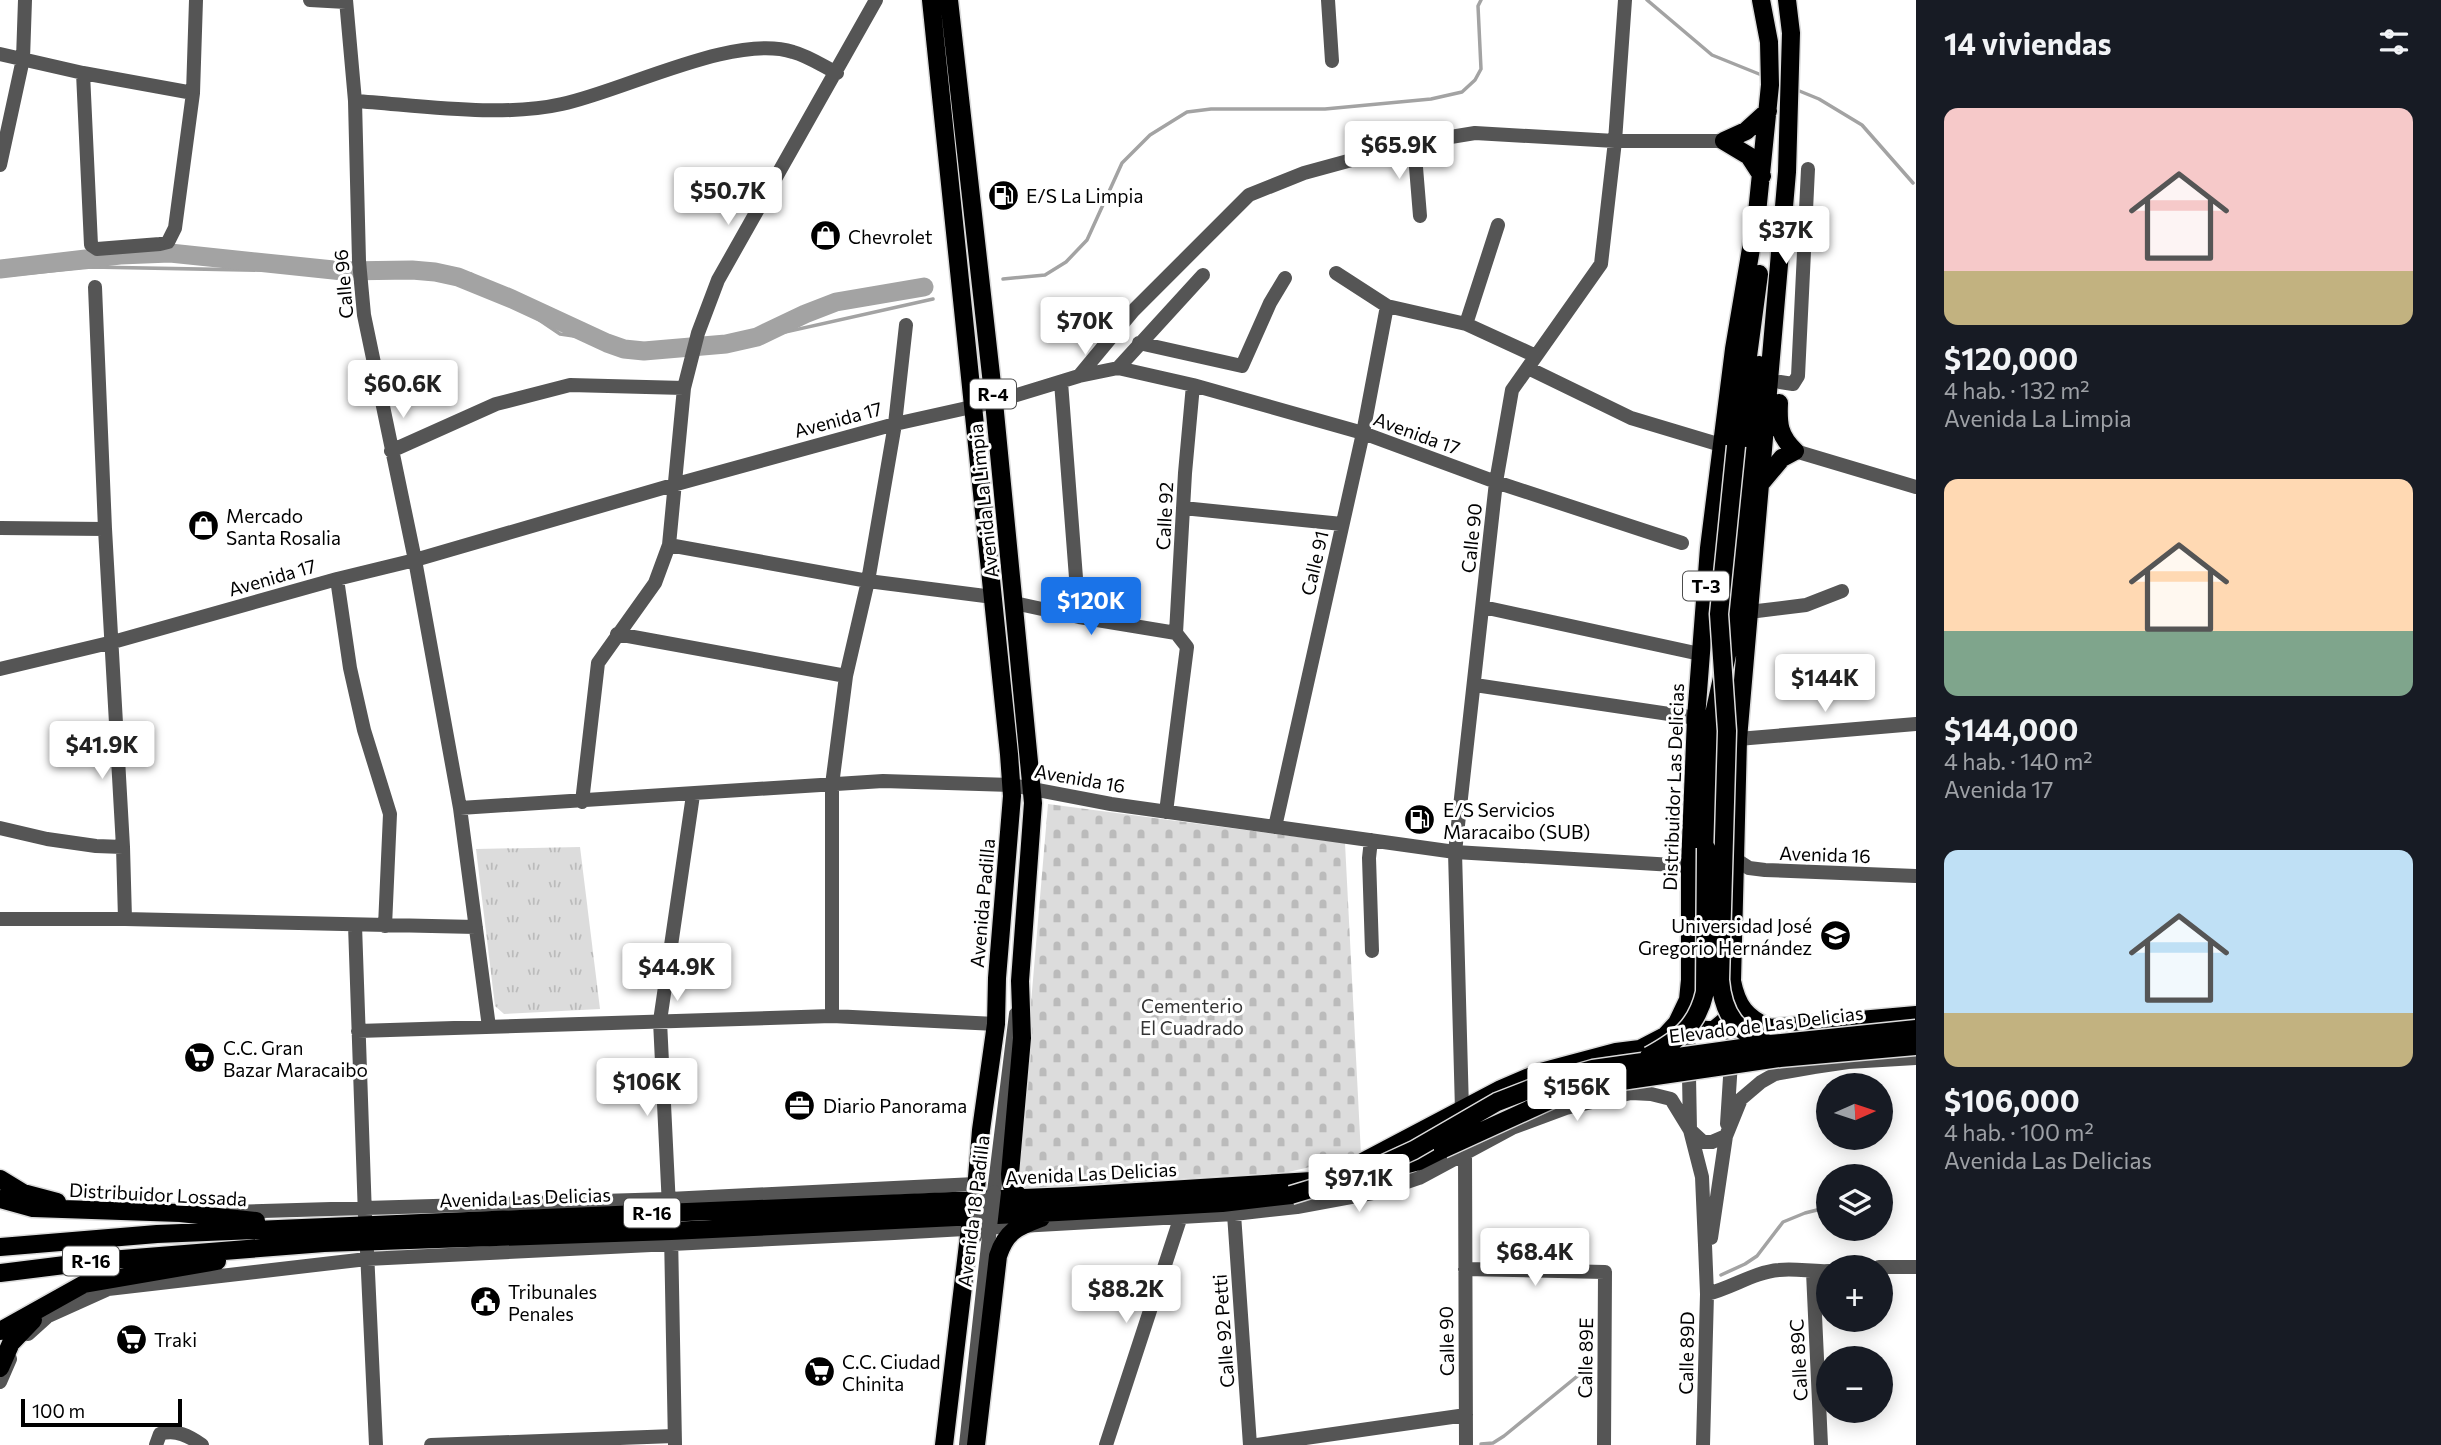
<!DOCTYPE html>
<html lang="es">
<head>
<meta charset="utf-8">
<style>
  :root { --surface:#171b24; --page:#242831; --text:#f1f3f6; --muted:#9ea1a6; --accent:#1a73e8 }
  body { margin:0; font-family:Commissioner,sans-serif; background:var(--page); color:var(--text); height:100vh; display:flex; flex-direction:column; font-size:26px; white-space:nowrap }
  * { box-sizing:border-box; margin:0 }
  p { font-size:23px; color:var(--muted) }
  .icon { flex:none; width:38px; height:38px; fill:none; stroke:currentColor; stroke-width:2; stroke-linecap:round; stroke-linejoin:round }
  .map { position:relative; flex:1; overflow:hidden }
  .drawer { display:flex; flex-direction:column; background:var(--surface); width:525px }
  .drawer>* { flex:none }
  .needle { width:46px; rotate:87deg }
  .controls { position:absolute; left:1816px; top:1073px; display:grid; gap:14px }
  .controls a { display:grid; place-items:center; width:77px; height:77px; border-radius:50%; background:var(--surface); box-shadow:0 4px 18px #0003; font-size:35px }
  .scale { position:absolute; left:21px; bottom:18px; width:161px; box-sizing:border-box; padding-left:7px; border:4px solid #000; border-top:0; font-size:19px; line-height:24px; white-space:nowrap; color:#000; -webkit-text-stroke:5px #fff; paint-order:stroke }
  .price { position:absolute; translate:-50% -60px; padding:0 16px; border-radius:7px; background:#fff; color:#222; font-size:23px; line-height:46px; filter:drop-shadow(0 2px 4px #0008) }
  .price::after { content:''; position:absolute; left:50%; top:42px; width:21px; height:16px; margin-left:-10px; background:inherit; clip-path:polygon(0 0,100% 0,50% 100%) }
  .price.current { background:var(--accent); color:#fff }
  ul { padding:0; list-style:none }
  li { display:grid; align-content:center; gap:14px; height:371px; padding:0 28px }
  li span { display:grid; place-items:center; height:217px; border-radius:14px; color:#555 }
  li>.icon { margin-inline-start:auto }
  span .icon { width:126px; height:126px; fill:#fffc; stroke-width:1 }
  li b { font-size:30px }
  h2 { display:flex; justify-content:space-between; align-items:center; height:84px; padding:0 28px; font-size:30px }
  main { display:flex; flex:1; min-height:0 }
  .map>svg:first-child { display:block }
  .grass { fill:url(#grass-tufts) }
  .cemetery { fill:url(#cemetery-stones) }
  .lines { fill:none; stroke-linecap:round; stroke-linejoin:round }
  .stream { stroke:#a3a3a3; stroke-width:3.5 }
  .river { stroke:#a3a3a3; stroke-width:19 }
  .major-casing { stroke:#dbdbdb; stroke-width:21 }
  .minor { stroke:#555; stroke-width:14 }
  .major { stroke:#000; stroke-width:18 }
  .major-bridge-casing { stroke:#dbdbdb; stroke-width:21; stroke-linecap:butt }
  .minor-bridge { stroke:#555; stroke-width:14 }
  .major-bridge { stroke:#000; stroke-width:18 }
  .labels { text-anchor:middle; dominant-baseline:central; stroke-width:6; stroke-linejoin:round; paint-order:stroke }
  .shield { fill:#fff; stroke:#4c4c4c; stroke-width:2 }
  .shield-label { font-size:18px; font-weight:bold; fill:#000 }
  .poi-label { font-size:19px; fill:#000; stroke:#fff; text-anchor:start }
  .street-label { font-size:19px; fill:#000; stroke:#fff }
  .park-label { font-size:19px; fill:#333; stroke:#fff }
</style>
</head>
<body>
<main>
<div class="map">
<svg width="1916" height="1445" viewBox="0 0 1916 1445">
  <defs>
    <pattern id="grass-tufts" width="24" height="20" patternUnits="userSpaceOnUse" patternTransform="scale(1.75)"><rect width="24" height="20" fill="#dcdcdc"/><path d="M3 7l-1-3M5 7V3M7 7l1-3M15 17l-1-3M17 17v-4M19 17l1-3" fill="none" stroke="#bbb"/></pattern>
    <pattern id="cemetery-stones" width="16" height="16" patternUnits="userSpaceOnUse" patternTransform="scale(1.75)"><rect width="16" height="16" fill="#dcdcdc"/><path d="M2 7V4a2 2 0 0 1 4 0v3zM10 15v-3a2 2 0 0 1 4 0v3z" fill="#bbb"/></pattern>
  </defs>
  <rect width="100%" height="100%" fill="#fff"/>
  <path class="grass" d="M580,847l20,162 -96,5 -9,-8 -19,-157z"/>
  <path class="cemetery" d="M1048,804l297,39 16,312 -81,19 -56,2 -209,14z"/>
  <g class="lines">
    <path class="stream" d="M1647,0l65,55 52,21
      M1797,90l22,9 43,26 51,58
      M362,272l109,2 89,60 129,19
      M0,276l91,-9 264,5
      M1003,279l42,-4 21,-13 21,-22 35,-77 28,-28 37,-23 24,-3h114l106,-10 31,-7 13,-12 6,-11 -3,-63 3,-6
      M696,352l237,-53
      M1721,1275l24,-11 12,-8 26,-34 22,-9 24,-6
      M1481,1444l12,-1 11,-7 87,-71"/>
    <path class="river" d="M0,269l120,-14 50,-2 173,18 69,-1 23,2 23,5 54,22 95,44 17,6 20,2 82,-7 31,-7 48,-23 31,-12 88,-15"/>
    <defs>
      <path id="major" d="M931,0l78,754 3,42 -15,182 -1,46 -15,106 -6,71
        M949,0l45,402 39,401 -13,178 2,57 -12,136c0,10 2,18 11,24
        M1787,0l4,33 -4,139 -49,567 -6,242c5,25 14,37 38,47l146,-13
        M1724,141l22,-10 22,-20
        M1724,141l25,15 13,20
        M1736,446l23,-172
        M1761,483l21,-25 13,-7c-16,-15 -17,-27 -16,-48
        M1706,848l5,-120 25,-114 23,-249
        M1689,1010c2,15 10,21 25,20l12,-10 8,-19
        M1373,1173l46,-12 24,-12
        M0,1179l23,14 34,9
        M1314,1179l39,-12 148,-78 40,-17 75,-20 24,-3 25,-13 12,-13 11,-23 2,-20v-114l6,-148 13,-170 25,-199 23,-136 13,-128 -1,-43 -8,-42
        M0,1199l33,9 147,5 76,8
        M0,1247l157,-13 916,-38 255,-16
        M0,1273l97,-12 227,-18 347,-12 387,-19 164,-9 69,-8
        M0,1331l84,-47 133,-23
        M0,1368l11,-25 22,-23
        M944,1445l27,-226
        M976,1445l22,-189c8,-25 19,-29 43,-38"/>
    </defs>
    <use href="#major" class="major-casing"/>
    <path class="minor" d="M310,0l36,2
      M346,0l9,101 4,160 5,54 51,245 45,248 29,219
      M1328,0l4,61
      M0,54l83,19 110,20
      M83,73l8,172 6,4 63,-5 8,-2 7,-14 18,-135 3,-93
      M355,101c62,4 146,17 207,3 62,-13 172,-71 231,-52 15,4 30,14 44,21
      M1414,143l6,73
      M0,165l23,-106 2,-59
      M1336,273l51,33 79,18 70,32
      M95,287l10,242
      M1466,324l32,-99
      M1139,343l103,23 28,-63 15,-25
      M1118,368l85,-93
      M1528,368l103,50 90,27
      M1079,376l54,-65 116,-116 55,-22 110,-30 61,-10 140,8h109
      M1061,382l18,235
      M1780,382l13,2 5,-8 10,-207
      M391,451l105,-47 74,-19 114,3
      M1795,451l121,36
      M1183,508l159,16
      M0,528l105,1 18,318 2,72
      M669,545l199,36 125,16
      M337,579l13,89 14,62 26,84 -5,112
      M1014,603l65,14 97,16
      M1483,607l217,47
      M1749,612l57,-7 36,-14
      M617,634l229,42
      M0,669l113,-27 224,-63 78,-19 258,-75 222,-61 99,-22 85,-26 39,-8 75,17 170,48 133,49 186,61
      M1475,685l221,33
      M1738,739l178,-15
      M582,802l16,-139 57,-80 14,-38 15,-157 14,-55 20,-53 158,-280
      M460,808l423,-27 128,4 100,19 344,48 235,14
      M1166,812l21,-165 -11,-14 9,-160 8,-88
      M1275,827l88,-394 24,-127
      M0,828l47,11 49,7 27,1
      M1371,840l-2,18 3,93
      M1735,859l14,9 16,2 151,6
      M0,919h125l351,8
      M355,925l10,291
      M832,1016v-231l14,-109 22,-95 27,-157 11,-99
      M1688,1022l2,108 12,47 3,68 2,49 -4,151
      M358,1031l474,-15 164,8v11
      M1462,1110l-7,-258 41,-370 16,-92 89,-126 14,-123 10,-141
      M1727,1124l7,-109
      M1465,1153l1,292
      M994,1192l22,-178
      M669,1207l-9,-186 33,-226
      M232,1212l437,-13 306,-15
      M1234,1214l16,231
      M671,1234l4,211
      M1711,1238l15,-102 15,-37 20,-17 14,-8 39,-7 34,-5 68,-4
      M367,1251l9,194
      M1879,1267h37
      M1465,1269l140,3 -1,173
      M1813,1272l8,173
      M1707,1294c25,-6 47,-22 72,-24 17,-2 33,2 50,1
      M28,1334l20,-18 60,-27 259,-30 527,-26 340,-19 63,-7 81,-15 41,-14 93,-50 54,-20 65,-15 20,1 20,5 19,31 13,12h9l14,-6
      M0,1382l10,-23
      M156,1445l4,-11c16,-5 29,2 42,11
      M431,1445l243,-9
      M966,1445l23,-209
      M1106,1445l75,-229
      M1257,1445l209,-30"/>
    <use href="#major" class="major"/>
    <defs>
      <path id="major-bridge" d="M1736,446l-17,168 8,117 -7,249c3,35 17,53 49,64
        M1649,1056c29,-16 48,-29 56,-64l1,-144
        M1443,1149l116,-53 35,-11 186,-27 136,-12
        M1291,1195l73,-22 50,-23 83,-48 54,-21 42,-12 177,-25 146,-15"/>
    </defs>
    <use href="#major-bridge" class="major-bridge-casing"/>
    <path class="minor-bridge" d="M989,1236l5,-44
      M975,1237l5,-44"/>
    <use href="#major-bridge" class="major-bridge"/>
  </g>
  <defs>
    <symbol id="fuel-disc" viewBox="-11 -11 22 22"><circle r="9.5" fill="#000" stroke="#fff"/><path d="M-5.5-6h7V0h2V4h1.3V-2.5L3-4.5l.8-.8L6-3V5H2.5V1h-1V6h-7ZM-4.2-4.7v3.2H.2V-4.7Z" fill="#fff"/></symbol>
    <symbol id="shop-disc" viewBox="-11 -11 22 22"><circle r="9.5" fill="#000" stroke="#fff"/><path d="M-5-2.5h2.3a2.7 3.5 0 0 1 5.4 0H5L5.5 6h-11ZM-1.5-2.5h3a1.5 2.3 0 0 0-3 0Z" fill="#fff"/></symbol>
    <symbol id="university-disc" viewBox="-11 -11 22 22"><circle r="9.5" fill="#000" stroke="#fff"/><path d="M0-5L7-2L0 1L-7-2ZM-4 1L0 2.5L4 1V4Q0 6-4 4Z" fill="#fff"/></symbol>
    <symbol id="supermarket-disc" viewBox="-11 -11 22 22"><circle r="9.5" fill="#000" stroke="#fff"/><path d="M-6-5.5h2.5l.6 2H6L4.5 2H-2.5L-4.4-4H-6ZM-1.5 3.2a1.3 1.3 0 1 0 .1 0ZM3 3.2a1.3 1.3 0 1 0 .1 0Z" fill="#fff"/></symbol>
    <symbol id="office-disc" viewBox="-11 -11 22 22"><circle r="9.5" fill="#000" stroke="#fff"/><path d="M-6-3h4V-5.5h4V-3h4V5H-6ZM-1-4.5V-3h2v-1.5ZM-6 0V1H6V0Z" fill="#fff"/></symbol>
    <symbol id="civic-disc" viewBox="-11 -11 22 22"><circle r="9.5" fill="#000" stroke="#fff"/><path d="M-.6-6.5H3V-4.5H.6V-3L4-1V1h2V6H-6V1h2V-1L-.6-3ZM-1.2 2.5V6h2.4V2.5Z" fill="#fff"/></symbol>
  </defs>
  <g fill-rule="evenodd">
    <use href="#fuel-disc" x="986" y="178" width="35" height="35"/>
    <use href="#shop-disc" x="808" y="218" width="35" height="35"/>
    <use href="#shop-disc" x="186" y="508" width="35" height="35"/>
    <use href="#fuel-disc" x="1402" y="802" width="35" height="35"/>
    <use href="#university-disc" x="1818" y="918" width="35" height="35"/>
    <use href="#supermarket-disc" x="182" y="1040" width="35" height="35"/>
    <use href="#office-disc" x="782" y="1088" width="35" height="35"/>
    <use href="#civic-disc" x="468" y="1284" width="35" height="35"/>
    <use href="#supermarket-disc" x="114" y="1322" width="35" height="35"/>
    <use href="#supermarket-disc" x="802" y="1354" width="35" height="35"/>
  </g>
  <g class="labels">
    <g class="shield">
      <rect x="970" y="379.5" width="46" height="29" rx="5"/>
      <rect x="1683" y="571.5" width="46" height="29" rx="5"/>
      <rect x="624" y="1198.5" width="56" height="29" rx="5"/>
      <rect x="63" y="1246.5" width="56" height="29" rx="5"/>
    </g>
    <g class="shield-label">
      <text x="993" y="394">R-4</text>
      <text x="1706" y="586">T-3</text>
      <text x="652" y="1213">R-16</text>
      <text x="91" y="1261">R-16</text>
    </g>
    <g class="poi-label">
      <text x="1026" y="195">E/S La Limpia</text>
      <text x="848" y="236">Chevrolet</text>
      <text x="226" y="515">Mercado<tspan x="226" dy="22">Santa Rosalia</tspan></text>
      <text x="1443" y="809">E/S Servicios<tspan x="1443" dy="22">Maracaibo (SUB)</tspan></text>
      <text x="1812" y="925" text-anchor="end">Universidad José<tspan x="1812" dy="22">Gregorio Hernández</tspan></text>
      <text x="223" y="1047">C.C. Gran<tspan x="223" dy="22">Bazar Maracaibo</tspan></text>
      <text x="823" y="1105">Diario Panorama</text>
      <text x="508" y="1291">Tribunales<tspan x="508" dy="22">Penales</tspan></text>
      <text x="154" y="1339">Traki</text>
      <text x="842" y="1361">C.C. Ciudad<tspan x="842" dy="22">Chinita</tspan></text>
    </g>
    <g class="street-label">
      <text transform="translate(343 284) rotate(-95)">Calle 96</text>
      <text transform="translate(838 419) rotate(-15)">Avenida 17</text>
      <text transform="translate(1417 433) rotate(20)">Avenida 17</text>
      <text transform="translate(983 501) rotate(-96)">Avenida La Limpia</text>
      <text transform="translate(1164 516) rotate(-87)">Calle 92</text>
      <text transform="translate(1471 538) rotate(-84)">Calle 90</text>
      <text transform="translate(1314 563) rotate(-77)">Calle 91</text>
      <text transform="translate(272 577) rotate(-16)">Avenida 17</text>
      <text transform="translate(1080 778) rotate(10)">Avenida 16</text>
      <text transform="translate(1673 787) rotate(-88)">Distribuidor Las Delicias</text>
      <text transform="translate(1825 854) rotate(2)">Avenida 16</text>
      <text transform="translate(982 903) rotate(-85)">Avenida Padilla</text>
      <text transform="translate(1766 1024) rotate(-7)">Elevado de Las Delicias</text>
      <text transform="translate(1091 1173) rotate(-3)">Avenida Las Delicias</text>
      <text transform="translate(158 1194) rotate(3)">Distribuidor Lossada</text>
      <text transform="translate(525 1197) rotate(-2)">Avenida Las Delicias</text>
      <text transform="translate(973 1211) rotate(-83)">Avenida 18 Padilla</text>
      <text transform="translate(1223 1331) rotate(-94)">Calle 92 Petti</text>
      <text transform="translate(1446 1341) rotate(-91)">Calle 90</text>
      <text transform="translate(1686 1353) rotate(-89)">Calle 89D</text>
      <text transform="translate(1585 1358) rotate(-89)">Calle 89E</text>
      <text transform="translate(1798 1360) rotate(-93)">Calle 89C</text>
    </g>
    <g class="park-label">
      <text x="1192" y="1005">Cementerio<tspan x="1192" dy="22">El Cuadrado</tspan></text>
    </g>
  </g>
</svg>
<div class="controls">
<a><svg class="needle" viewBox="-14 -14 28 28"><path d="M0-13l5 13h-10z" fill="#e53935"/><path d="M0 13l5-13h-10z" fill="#9ea1a6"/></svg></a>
<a><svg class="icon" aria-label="layers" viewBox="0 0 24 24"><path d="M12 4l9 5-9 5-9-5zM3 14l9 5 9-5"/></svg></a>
<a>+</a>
<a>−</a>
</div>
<div class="scale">100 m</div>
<b class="price" style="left:1399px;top:181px">$65.9K</b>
<b class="price" style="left:728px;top:227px">$50.7K</b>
<b class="price" style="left:1786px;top:266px">$37K</b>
<b class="price" style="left:1085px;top:357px">$70K</b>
<b class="price" style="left:403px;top:420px">$60.6K</b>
<b class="price current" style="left:1091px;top:637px">$120K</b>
<b class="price" style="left:1825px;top:714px">$144K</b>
<b class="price" style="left:102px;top:781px">$41.9K</b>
<b class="price" style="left:677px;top:1003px">$44.9K</b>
<b class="price" style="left:647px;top:1118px">$106K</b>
<b class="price" style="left:1577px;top:1123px">$156K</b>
<b class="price" style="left:1359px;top:1214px">$97.1K</b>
<b class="price" style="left:1535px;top:1288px">$68.4K</b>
<b class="price" style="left:1126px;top:1325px">$88.2K</b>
</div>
<section class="drawer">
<h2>14 viviendas<svg class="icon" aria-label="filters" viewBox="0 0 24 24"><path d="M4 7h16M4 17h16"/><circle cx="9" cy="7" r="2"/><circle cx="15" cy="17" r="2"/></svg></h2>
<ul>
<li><span style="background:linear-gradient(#f6c9c9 75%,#c2b280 0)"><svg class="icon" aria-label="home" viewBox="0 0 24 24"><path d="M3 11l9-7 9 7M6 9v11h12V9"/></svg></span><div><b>$120,000</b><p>4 hab. · 132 m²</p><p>Avenida La Limpia</p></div></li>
<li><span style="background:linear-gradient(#ffd9b3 70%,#7fa58c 0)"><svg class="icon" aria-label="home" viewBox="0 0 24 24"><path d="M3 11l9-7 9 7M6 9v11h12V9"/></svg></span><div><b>$144,000</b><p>4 hab. · 140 m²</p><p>Avenida 17</p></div></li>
<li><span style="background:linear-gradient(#bfe0f5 75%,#c2b280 0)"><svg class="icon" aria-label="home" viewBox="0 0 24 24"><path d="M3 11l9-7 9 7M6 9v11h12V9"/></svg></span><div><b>$106,000</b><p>4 hab. · 100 m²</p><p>Avenida Las Delicias</p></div></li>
</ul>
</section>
</main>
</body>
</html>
